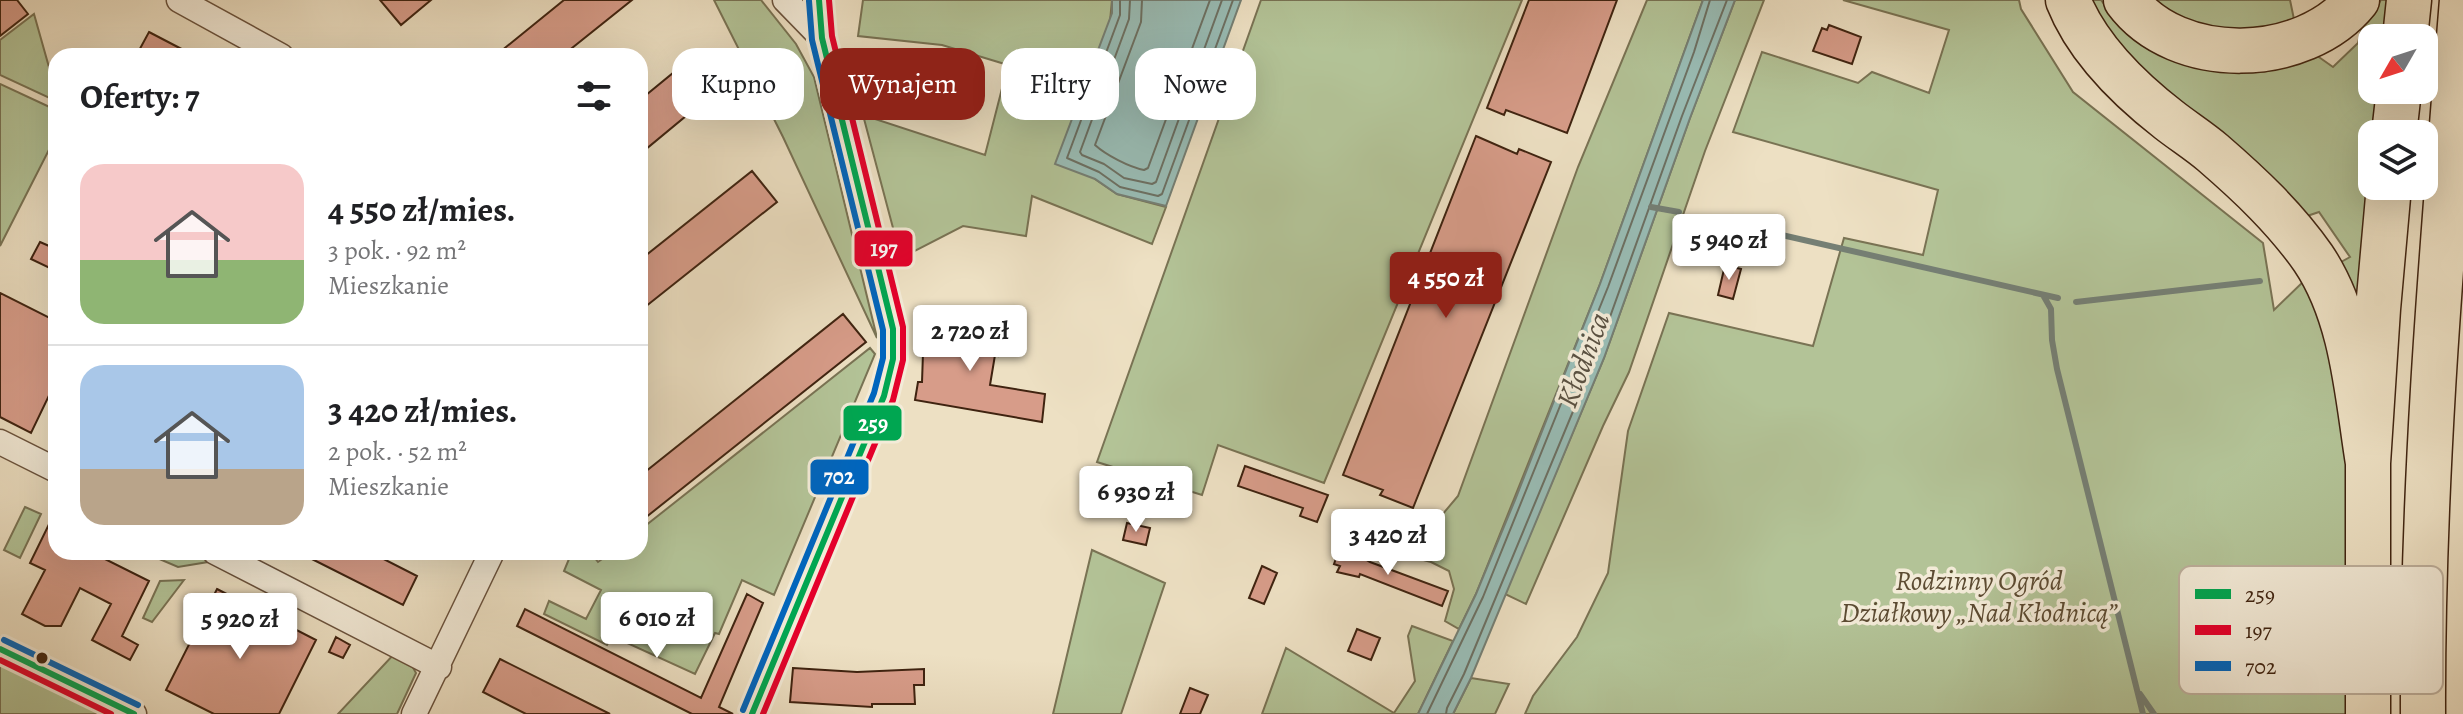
<!DOCTYPE html>
<html lang="pl">
<head>
<meta charset="utf-8">
<style>
  :root { --surface:#fff; --page:#f6f6f6; --text:#202124; --muted:#757577; --line:#e0e0e0; --accent:#8f2418 }
  body { margin:0; font-family:Alegreya,serif; background:var(--page); color:var(--text); height:100vh; display:flex; flex-direction:column; font-size:30px; white-space:nowrap }
  * { box-sizing:border-box; margin:0 }
  p { font-size:26px; color:var(--muted) }
  .icon { flex:none; width:44px; height:44px; fill:none; stroke:currentColor; stroke-width:2; stroke-linecap:round; stroke-linejoin:round }
  .map { position:relative; flex:1; overflow:hidden }
  .panel { position:absolute; left:48px; top:48px; width:600px; height:512px; display:flex; flex-direction:column; background:var(--surface); border-radius:24px; box-shadow:0 8px 32px #0002 }
  .panel>* { flex:none }
  .banner { position:absolute; left:672px; top:48px; width:760px; height:72px; display:flex; gap:16px }
  .needle { width:52px; rotate:231deg }
  .buttons { position:absolute; left:2358px; top:24px; display:grid; gap:16px }
  .buttons a { display:grid; place-items:center; width:80px; height:80px; border-radius:16px; background:var(--surface); box-shadow:0 8px 32px #0002; font-size:40px }
  .price { position:absolute; translate:-50% -68px; padding:0 18px; border-radius:8px; background:#fff; color:#222; font-size:26px; line-height:52px; filter:drop-shadow(0 2px 4px #0008) }
  .price::after { content:''; position:absolute; left:50%; top:48px; width:24px; height:18px; margin-left:-12px; background:inherit; clip-path:polygon(0 0,100% 0,50% 100%) }
  .price.active { background:var(--accent); color:#fff }
  ul { padding:0; list-style:none }
  li { display:flex; align-items:center; gap:24px; height:200px; padding:0 32px }
  li+li { border-top:2px solid var(--line) }
  li span { display:grid; place-items:center; flex:none; width:224px; height:160px; border-radius:24px; color:#555 }
  li>.icon { margin-inline-start:auto }
  span .icon { width:96px; height:96px; fill:#fffc; stroke-width:1 }
  li b { font-size:34px }
  h2 { display:flex; justify-content:space-between; align-items:center; height:96px; padding:0 32px; font-size:34px }
  .chip { padding:0 28px; border-radius:24px; background:var(--surface); box-shadow:0 8px 32px #0002; font-size:28px; line-height:72px }
  .chip.active { background:var(--accent); color:#fff }
  .map>svg:first-child { display:block }
  .green { fill:#b3c397; stroke:#797354; stroke-width:2 }
  .water { fill:#99bdb6; stroke:#757f74; stroke-width:2 }
  .lines { fill:none; stroke-linecap:round; stroke-linejoin:round }
  .shore { stroke:#6c7063; stroke-width:2 }
  .stream { stroke:#757f74; stroke-width:6 }
  .building { fill:#d79c89; stroke:#3f2310; stroke-width:2 }
  .street-casing { stroke:#6a523d; stroke-width:27 }
  .highway-casing { stroke:#3f2310; stroke-width:47 }
  .street { stroke:#f3ebd8; stroke-width:24 }
  .highway { stroke:#ede0c3; stroke-width:44 }
  .bus-1-casing { stroke:#f3ebd8; stroke-width:12 }
  .bus-2-casing { stroke:#f3ebd8; stroke-width:12 }
  .bus-3-casing { stroke:#f3ebd8; stroke-width:12 }
  .bus-1 { stroke:#00a651; stroke-width:6 }
  .bus-2 { stroke:#e4002b; stroke-width:6 }
  .bus-3 { stroke:#0065bd; stroke-width:6 }
  .bus-dot { fill:#3f2310; stroke:#f3ebd8; stroke-width:3 }
  .labels { text-anchor:middle; dominant-baseline:central; stroke-width:7; stroke-linejoin:round; paint-order:stroke }
  .park-label { font-size:28px; font-style:italic; fill:#5c4b32; stroke:#f3ebd8 }
  .water-label { font-size:30px; font-style:italic; fill:#5a5142; stroke:#f3ebd8 }
  .key { fill:#f3ebd8; stroke:#bdaf9c; stroke-width:2 }
  .key-label { font-size:22px; fill:#3f2310 }
  .line-badge { stroke:#f3ebd8; stroke-width:3 }
  .badge-label { font-size:22px; text-anchor:middle; font-weight:bold; fill:#fff }
</style>
</head>
<body>
<div class="map">
<svg width="2463" height="714" viewBox="0 0 2463 714">
  <rect width="100%" height="100%" fill="#ede0c3"/>
  <filter id="stains"><feTurbulence type="fractalNoise" baseFrequency=".0025" numOctaves="4"/><feColorMatrix values="0 0 0 0 .2 0 0 0 0 .09 0 0 0 0 .02 0 0 0 .5 -.17"/></filter>
  <radialGradient id="worn" r=".72"><stop offset=".6" stop-color="#630" stop-opacity="0"/><stop offset="1" stop-color="#630" stop-opacity=".3"/></radialGradient>
  <path class="green" d="M714,0h47l35,44 18,33 63,261 -94,-201z
    M863,0h249l-17,179 22,15 49,13 -14,37 -120,-48 -6,40 -63,-10 -62,32 -38,-143 122,40 23,-90 -66,-20 -84,-9z
    M1261,0h261l-198,483 -106,-38 -16,50 -105,-33z
    M1647,0h56l-103,284 -124,310 -17,35 -14,-8 9,-32 -5,-18 -18,-9 -97,-26 22,-14 61,13 14,-7 27,-32 120,-329z
    M1735,0h29l-59,151 -76,221 -26,54 -77,178 -21,-10 99,-236 86,-240z
    M1843,0h176l2,9 52,83 190,151 11,67 34,-33 27,70 14,98 1,269h-825l8,-18 44,-59 31,-64 20,-142 41,-118 144,33 31,-108 79,17 15,-65 -205,-58 29,-80 96,31 14,-11 57,21 20,-63z
    M2080,0h21l16,22 91,46 56,4 52,-17 17,12 25,-24 4,-16 19,-27h9l-3,38h-15v52h10l-4,44h-6v52l-7,144 -31,-64 16,-9 -31,-45 -18,6 -122,-102z
    M2139,0h151l6,29 -72,14z
    M34,14l22,78v9l-56,-26v-35z
    M0,84l56,26v26l-56,110z
    M870,348l5,6 -101,241 -32,-15 -23,54 -4,-1 -20,41 -83,-38 -5,9 -63,-31 5,-13 37,18 15,-29 -37,-19 5,-12 -15,-7h36l8,10 14,-10h28v-22z
    M25,507l16,7 -21,44 -16,-8z
    M1092,550l73,33 -44,131h-68z
    M143,552h30l9,4 2,-4h21l9,9 -36,6z
    M184,580l-32,42 -9,-4 17,-37z
    M1412,626l41,15 -35,73h-156l24,-66 108,65 21,-32 -7,-45z
    M395,653l15,9 6,11 -19,41h-59z
    M0,661l108,53h-108z
    M1471,678l38,6 -14,30h-42z"/>
  <path class="water" d="M1112,0h129l-75,206 -49,-12 -22,-15 -40,-15 57,-151z
    M1703,0h32l-45,118 -86,240 -133,320 -18,36h-35l58,-120 39,-94 85,-216z"/>
  <g class="lines">
    <path class="shore" d="M1120,0v15l-53,143 32,14 21,15 38,9 4,-2 71,-194
      M1130,0l-1,19 -49,133 2,3 22,9 20,14 28,6 4,-2 66,-182
      M1142,0l-1,22 -46,123c11,10 34,22 49,25l4,-2 62,-168
      M1427,714l56,-117 125,-310 86,-235 16,-52
      M1446,714l1,-6 17,-34 132,-318 86,-240 45,-116"/>
    <path class="stream" d="M1651,207l28,5
      M1703,217l355,81
      M2043,295l8,14 1,31 5,29 86,345
      M2076,302l184,-21
      M2140,694l14,20"/>
  </g>
  <path class="building" d="M0,0h17l11,14 -28,22z
    M380,0h51l-30,25z
    M564,0h68l-70,56h-67z
    M1529,0h88l-50,133 -61,-23 -2,5 -17,-7z
    M1829,25l32,12 -9,27 -39,-13 9,-23 5,2z
    M149,32l46,24h-59z
    M701,50l26,32 -87,72v-54z
    M1476,136l41,18 2,-5 32,13 -138,346 -33,-13 3,-5 -40,-15z
    M752,171l25,31 -137,109v-51z
    M40,242l16,7v22l-25,-12z
    M1725,265l16,4 -8,30 -15,-4z
    M0,293l56,28v60l-25,52 -31,-16z
    M843,314l23,28 -226,180v-46z
    M987,322v18h12l-1,16 -3,-1 -5,30 55,9 -3,28 -127,-22 3,-18h4l2,-58z
    M1245,466l83,29 -11,27 -17,-6 3,-8 -65,-22z
    M56,510v42h35l58,29 -27,55 16,9 -8,15 -38,-20 19,-36 -31,-16 -19,38h-16l-23,-12 23,-44 -15,-7z
    M1127,523l23,5 -4,17 -23,-5z
    M1339,550l9,4 2,-4 20,12 78,29 -6,15 -82,-32 -1,3 -22,-5 3,-6 -6,-2z
    M298,552h72l47,24 -14,29z
    M1262,566l15,7 -13,31 -15,-6z
    M217,589l99,51 -37,74h-65l-48,-24z
    M747,594l16,9 -44,104 14,7h-41l-175,-88 8,-17 176,89z
    M1357,629l23,9 -9,22 -23,-9z
    M336,637l14,8 -7,13 -14,-6z
    M500,659l110,55h-84l-43,-22z
    M793,668l64,4 67,-3v16h-10l1,19h-43v3l-82,-5z
    M1190,688l18,7 -8,19h-20z"/>
  <g class="lines">
    <defs>
      <path id="street" d="M179,0l102,56
        M785,0l37,38
        M0,442l56,28
        M215,552l224,115
        M0,649l134,65
        M414,714l78,-162
        M752,714l132,-318 9,-37v-30l-71,-291 -3,-38"/>
      <path id="highway" d="M2068,0c19,48 61,89 101,120 14,11 30,21 44,33 37,32 72,65 100,105 40,59 44,137 55,205
        M2126,0c51,69 178,66 231,0
        M2405,38l4,-38
        M2394,134l5,-44
        M2368,714v-251l10,-154 11,-123
        M2423,714c-1,-239 20,-476 39,-714"/>
    </defs>
    <use href="#street" class="street-casing"/>
    <use href="#highway" class="highway-casing"/>
    <use href="#street" class="street"/>
    <use href="#highway" class="highway"/>
    <defs>
      <path id="bus-1" d="M0,649l134,65
        M752,714l132,-318 9,-37v-30l-71,-291 -3,-38"/>
      <path id="bus-2" d="M0,660l111,54
        M763,714l130,-314 10,-40v-33l-71,-291 -3,-36"/>
      <path id="bus-3" d="M4,640l134,65
        M743,710l131,-317 9,-35v-28l-71,-290 -3,-39"/>
    </defs>
    <use href="#bus-1" class="bus-1-casing"/>
    <use href="#bus-2" class="bus-2-casing"/>
    <use href="#bus-3" class="bus-3-casing"/>
    <use href="#bus-1" class="bus-1"/>
    <use href="#bus-2" class="bus-2"/>
    <use href="#bus-3" class="bus-3"/>
  </g>
  <circle class="bus-dot" cx="42" cy="658" r="7"/>
  <g class="labels">
    <g class="park-label">
      <text x="1979" y="581">Rodzinny Ogród<tspan x="1979" dy="32">Działkowy „Nad Kłodnicą”</tspan></text>
    </g>
    <g class="water-label">
      <text transform="translate(1583 360) rotate(-69)">Kłodnica</text>
    </g>
  </g>
  <rect x="2179" y="566" width="264" height="128" rx="12" class="key"/>
  <rect x="2195" y="589" width="36" height="10" fill="#00a651"/>
  <rect x="2195" y="625" width="36" height="10" fill="#e4002b"/>
  <rect x="2195" y="661" width="36" height="10" fill="#0065bd"/>
  <g class="key-label">
    <text x="2245" y="602">259</text>
    <text x="2245" y="638">197</text>
    <text x="2245" y="674">702</text>
  </g>
  <g class="line-badge">
    <rect x="853" y="229" width="61" height="39" rx="8" fill="#e4002b"/>
    <rect x="842" y="404" width="61" height="38" rx="8" fill="#00a651"/>
    <rect x="809" y="458" width="61" height="38" rx="8" fill="#0065bd"/>
  </g>
  <g class="badge-label">
    <text x="884" y="256">197</text>
    <text x="873" y="431">259</text>
    <text x="839" y="484">702</text>
  </g>
  <rect width="100%" height="100%" filter="url(#stains)"/>
  <rect width="100%" height="100%" fill="url(#worn)"/>
</svg>
<div class="buttons">
<a><svg class="needle" viewBox="-14 -14 28 28"><path d="M0-13l5 13h-10z" fill="#e53935"/><path d="M0 13l5-13h-10z" fill="#757577"/></svg></a>
<a><svg class="icon" aria-label="layers" viewBox="0 0 24 24"><path d="M12 4l9 5-9 5-9-5zM3 14l9 5 9-5"/></svg></a>
</div>
<b class="price" style="left:1729px;top:282px">5 940 zł</b>
<b class="price active" style="left:1446px;top:320px">4 550 zł</b>
<b class="price" style="left:970px;top:373px">2 720 zł</b>
<b class="price" style="left:1136px;top:534px">6 930 zł</b>
<b class="price" style="left:1388px;top:577px">3 420 zł</b>
<b class="price" style="left:657px;top:660px">6 010 zł</b>
<b class="price" style="left:240px;top:661px">5 920 zł</b>
<div class="banner">
<a class="chip">Kupno</a>
<a class="chip active">Wynajem</a>
<a class="chip">Filtry</a>
<a class="chip">Nowe</a>
</div>
<section class="panel">
<h2>Oferty: 7<svg class="icon" aria-label="filters" viewBox="0 0 24 24"><path d="M4 7h16M4 17h16"/><circle cx="9" cy="7" r="2"/><circle cx="15" cy="17" r="2"/></svg></h2>
<ul>
<li><span style="background:linear-gradient(#f6c9c9 60%,#8fb573 0)"><svg class="icon" aria-label="home" viewBox="0 0 24 24"><path d="M3 11l9-7 9 7M6 9v11h12V9"/></svg></span><div><b>4 550 zł/mies.</b><p>3 pok. · 92 m²</p><p>Mieszkanie</p></div></li>
<li><span style="background:linear-gradient(#a9c7e8 65%,#b9a48a 0)"><svg class="icon" aria-label="home" viewBox="0 0 24 24"><path d="M3 11l9-7 9 7M6 9v11h12V9"/></svg></span><div><b>3 420 zł/mies.</b><p>2 pok. · 52 m²</p><p>Mieszkanie</p></div></li>
</ul>
</section>
</div>
</body>
</html>
